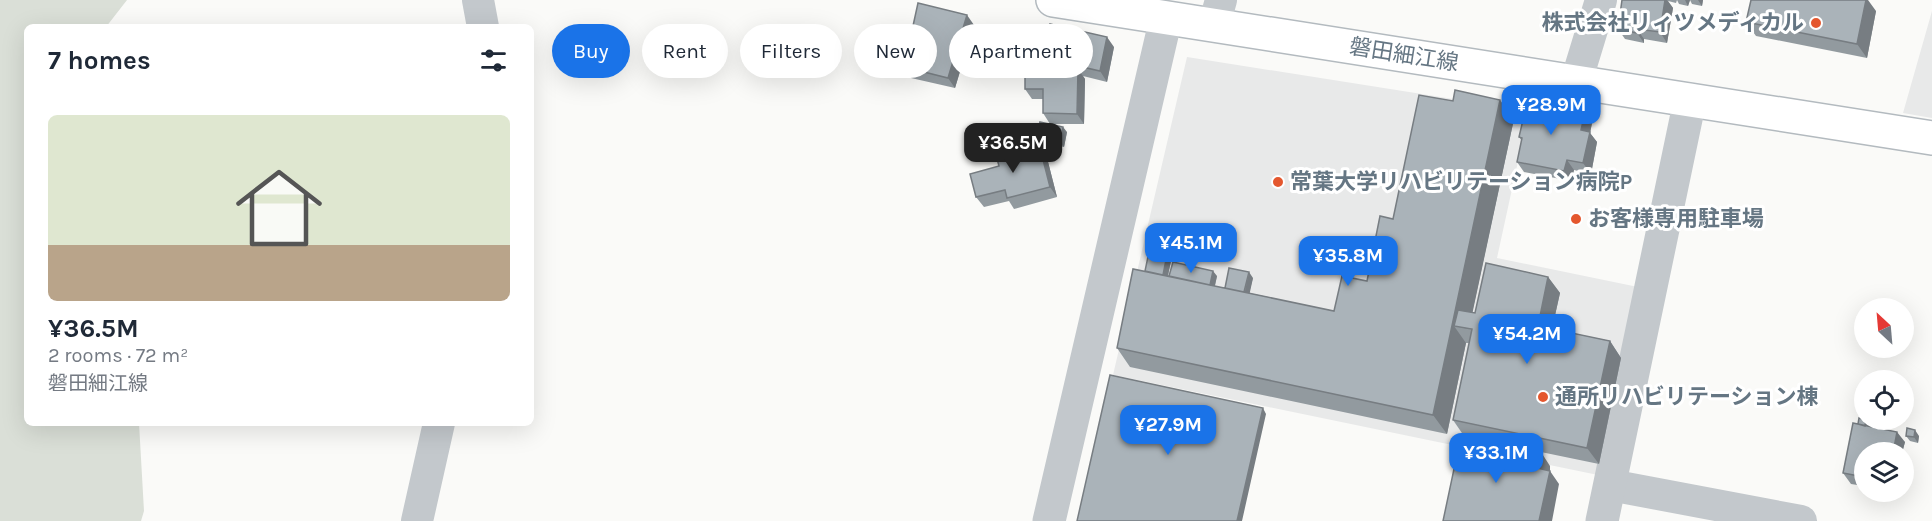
<!DOCTYPE html>
<html lang="en">
<head>
<meta charset="utf-8">
<style>
  :root { --surface:#fff; --page:#f2f2f3; --text:#1f2937; --muted:#747a83; --accent:#1a73e8 }
  body { margin:0; font-family:Karla,"Noto Sans JP",sans-serif; background:var(--page); color:var(--text); height:100vh; display:flex; flex-direction:column; font-size:22px; white-space:nowrap }
  * { box-sizing:border-box; margin:0 }
  p { font-size:20px; color:var(--muted) }
  .icon { flex:none; width:33px; height:33px; fill:none; stroke:currentColor; stroke-width:2; stroke-linecap:round; stroke-linejoin:round }
  .map { position:relative; flex:1; overflow:hidden }
  .sheet { position:absolute; left:24px; top:24px; width:510px; height:402px; display:flex; flex-direction:column; background:var(--surface); border-radius:9px; box-shadow:0 6px 24px #0002 }
  .sheet>* { flex:none }
  .guide { position:absolute; left:552px; top:24px; width:570px; height:54px; display:flex; gap:12px }
  .needle { width:39px; rotate:334deg }
  .buttons { position:absolute; left:1854px; top:298px; display:grid; gap:12px }
  .buttons a { display:grid; place-items:center; width:60px; height:60px; border-radius:50%; background:var(--surface); box-shadow:0 6px 24px #0002; font-size:30px }
  .price { position:absolute; translate:-50% -51px; padding:0 14px; border-radius:12px; background:var(--accent); color:#fff; font-size:20px; line-height:39px; filter:drop-shadow(0 2px 3px #0008) }
  .price::after { content:''; position:absolute; left:50%; top:36px; width:18px; height:14px; margin-left:-9px; background:inherit; clip-path:polygon(0 0,100% 0,50% 100%) }
  .price.on { background:#222; color:#fff }
  ul { padding:0; list-style:none }
  li { display:grid; align-content:center; gap:12px; height:318px; padding:0 24px }
  li span { display:grid; place-items:center; height:186px; border-radius:9px; color:#555 }
  li>.icon { margin-inline-start:auto }
  span .icon { width:108px; height:108px; fill:#fffc; stroke-width:1 }
  li b { font-size:26px }
  h2 { display:flex; justify-content:space-between; align-items:center; height:72px; padding:0 24px; font-size:26px }
  .tag { padding:0 21px; border-radius:27px; background:var(--surface); box-shadow:0 6px 24px #0002; font-size:21px; line-height:54px }
  .tag.on { background:var(--accent); color:#fff }
  .map>svg:first-child { display:block }
  .built { fill:#e8e9e9 }
  .green { fill:#dadfd7 }
  .lines { fill:none; stroke-linecap:round; stroke-linejoin:round }
  .secondary-casing { stroke:#b3babf; stroke-width:36 }
  .minor { stroke:#c3c8cc; stroke-width:32 }
  .tertiary { stroke:#c3c8cc; stroke-width:33 }
  .secondary { stroke:#fff; stroke-width:33 }
  .wall { fill:#929a9f }
  .shaded-wall { fill:#777d82 }
  .building { fill:#aab3b9; stroke:#777d82; stroke-width:1.5 }
  .poi-dot { fill:#e4572e; stroke:#fff; stroke-width:2 }
  .labels { text-anchor:middle; dominant-baseline:central; stroke-width:6; stroke-linejoin:round; paint-order:stroke }
  .poi-label { font-size:22px; font-weight:bold; fill:#657683; stroke:#fff; text-anchor:start }
  .street-label { font-size:22px; fill:#657683; stroke:#fff }
</style>
</head>
<body>
<div class="map">
<svg width="1932" height="521" viewBox="0 0 1932 521">
  <rect width="100%" height="100%" fill="#fafaf8"/>
  <path class="built" d="M1932,11v107l-29,-5z
    M1187,57l342,54 -32,147 141,29 -40,188 -485,-100z"/>
  <path class="green" d="M0,0h127l-21,27h-79v396h112l5,88 -3,10h-141z"/>
  <g class="lines">
    <defs>
      <path id="secondary" d="M1053,0l879,138"/>
    </defs>
    <use href="#secondary" class="secondary-casing"/>
    <path class="minor" d="M478,0l5,27
      M1214,25l7,-25
      M1576,82l25,-82
      M1610,485l191,36
      M417,521l22,-98"/>
    <path class="tertiary" d="M1049,521l117,-503
      M1602,521l88,-421"/>
    <use href="#secondary" class="secondary"/>
  </g>
  <path class="wall" d="M1622,0h81l-1,6 -10,-2 -2,-4 -2,6 -9,-2 -2,-4 -1,3 -8,-2 5,7 -6,35 -23,-4v4l-19,-4 -7,-10z
    M1876,11l-9,47 -111,-22 -10,-14z
    M974,25l-19,63 -44,-10 -7,-11z
    M1114,47l-7,35 -24,-6 2,3 -1,45h-34l-7,-11v-14h-11l-7,-10 25,-21 -7,-10z
    M1585,113l7,10 -2,10 7,9 -6,32 -17,-4 -3,11 -47,-9 -7,-10 5,-21 -3,-4 3,-14 -3,-4z
    M1514,119l-42,194h3l73,-36 12,16 -8,36 58,12 11,17 -22,106 -135,-28 -11,-16 16,-77h-3l-19,91 -317,-67 -13,-19 28,-77 22,-16 4,6 -3,15h49l-2,10 10,2 28,-10 -4,15 85,18 33,-30 26,-62z
    M1067,132l-3,15 -24,-5 -4,-5z
    M1046,154l11,43 -43,12 -5,-8 -25,6 -8,-10z
    M1870,425v2l35,15 -3,11h-38v33l-13,-2 -8,-11z
    M1906,436h13l-1,7 -8,-2z"/>
  <path class="shaded-wall" d="M1665,0h2l6,8 -6,35 -7,-11z
    M1685,0h5l-2,6z
    M1698,0h5l-1,6z
    M1866,0h2l8,11 -9,47 -10,-14z
    M967,15l7,10 -19,63 -7,-10z
    M1637,29l7,10v4l-7,-10z
    M1107,37l7,10 -7,35 -7,-11z
    M1078,69l7,10 -1,45 -7,-10z
    M1500,100l14,19 -45,210 -15,-3 12,17 -19,91 -14,-19z
    M1585,113l7,10 -2,10 7,9 -6,32 -8,-11 -2,-33z
    M1063,127l4,5 -3,15 -4,-5z
    M1039,144l7,10 11,43 -7,-10z
    M1567,160l7,10 -3,11 -7,-10z
    M1167,255l4,6 -5,23 -4,-5z
    M1213,271l4,5 -4,17 -4,-6z
    M1249,272l4,6 -5,23 -4,-5z
    M1548,277l12,16 -11,49 -11,-16z
    M1610,341l11,17 -22,106 -12,-16z
    M1263,408l3,6 -24,107h-5z
    M1867,420l3,5 -1,8 -4,-5z
    M1915,430l4,6 -1,7 -4,-6z
    M1897,432l8,10 -3,11h-9z
    M1541,452l9,14v5l9,13 -7,37h-13l-2,-53z"/>
  <path class="building" d="M1622,0h43l-5,32 -23,-3v4l-19,-4z
    M1751,0h115l-9,44 -111,-22z
    M918,3l49,12 -19,63 -44,-11z
    M1050,24l57,13 -7,34 -57,-13z
    M1025,68l53,1 -1,45 -34,-1v-24h-18z
    M1455,90l45,10 -67,315 -316,-67 16,-79 201,42 8,-35 25,5 13,-65 13,3 26,-124 34,6z
    M1524,100l61,13 -4,17 9,2 -7,31 -16,-3 -3,11 -47,-9 5,-24 -3,-1 4,-17 -4,-1z
    M1040,122l23,5 -3,15 -24,-5z
    M1039,144l11,43 -43,11 -2,-8 -29,7 -6,-23 29,-8 -3,-11z
    M1149,252l18,3 -4,20 -18,-4z
    M1173,262l40,9 -3,14 -41,-9z
    M1486,263l62,14 -10,49 72,15 -23,107 -134,-28 19,-91 -18,-3 4,-16 17,3z
    M1229,268l20,4 -5,20 -19,-4z
    M1110,375l153,33 -26,113h-160z
    M1859,418l7,2 -1,6 -7,-2z
    M1853,423l44,9 -4,21h-29v24l-21,-4z
    M1907,428l8,2 -1,7 -8,-1z
    M1461,436l80,16 -4,16 13,3 -11,50h-96z"/>
  <g class="poi-dot">
    <circle cx="1816" cy="23" r="6"/>
    <circle cx="1278" cy="182" r="6"/>
    <circle cx="1576" cy="219" r="6"/>
    <circle cx="1543" cy="397" r="6"/>
  </g>
  <g class="labels">
    <g class="poi-label">
      <text x="1804" y="23" text-anchor="end">株式会社リィツメディカル</text>
      <text x="1290" y="182">常葉大学リハビリテーション病院P</text>
      <text x="1588" y="219">お客様専用駐車場</text>
      <text x="1555" y="397">通所リハビリテーション棟</text>
    </g>
    <g class="street-label">
      <text transform="translate(1404 55) rotate(9)">磐田細江線</text>
    </g>
  </g>
</svg>
<div class="buttons">
<a><svg class="needle" viewBox="-14 -14 28 28"><path d="M0-13l5 13h-10z" fill="#e53935"/><path d="M0 13l5-13h-10z" fill="#747a83"/></svg></a>
<a><svg class="icon" aria-label="locate" viewBox="0 0 24 24"><circle cx="12" cy="12" r="6"/><path d="M12 2v4M12 18v4M2 12h4M18 12h4"/></svg></a>
<a><svg class="icon" aria-label="layers" viewBox="0 0 24 24"><path d="M12 4l9 5-9 5-9-5zM3 14l9 5 9-5"/></svg></a>
</div>
<b class="price" style="left:1551px;top:136px">¥28.9M</b>
<b class="price on" style="left:1013px;top:174px">¥36.5M</b>
<b class="price" style="left:1191px;top:274px">¥45.1M</b>
<b class="price" style="left:1348px;top:287px">¥35.8M</b>
<b class="price" style="left:1527px;top:365px">¥54.2M</b>
<b class="price" style="left:1168px;top:456px">¥27.9M</b>
<b class="price" style="left:1496px;top:484px">¥33.1M</b>
<div class="guide">
<a class="tag on">Buy</a>
<a class="tag">Rent</a>
<a class="tag">Filters</a>
<a class="tag">New</a>
<a class="tag">Apartment</a>
</div>
<section class="sheet">
<h2>7 homes<svg class="icon" aria-label="filters" viewBox="0 0 24 24"><path d="M4 7h16M4 17h16"/><circle cx="9" cy="7" r="2"/><circle cx="15" cy="17" r="2"/></svg></h2>
<ul>
<li><span style="background:linear-gradient(#dfe7d0 70%,#b9a48a 0)"><svg class="icon" aria-label="home" viewBox="0 0 24 24"><path d="M3 11l9-7 9 7M6 9v11h12V9"/></svg></span><div><b>¥36.5M</b><p>2 rooms · 72 m²</p><p>磐田細江線</p></div></li>
</ul>
</section>
</div>
</body>
</html>
